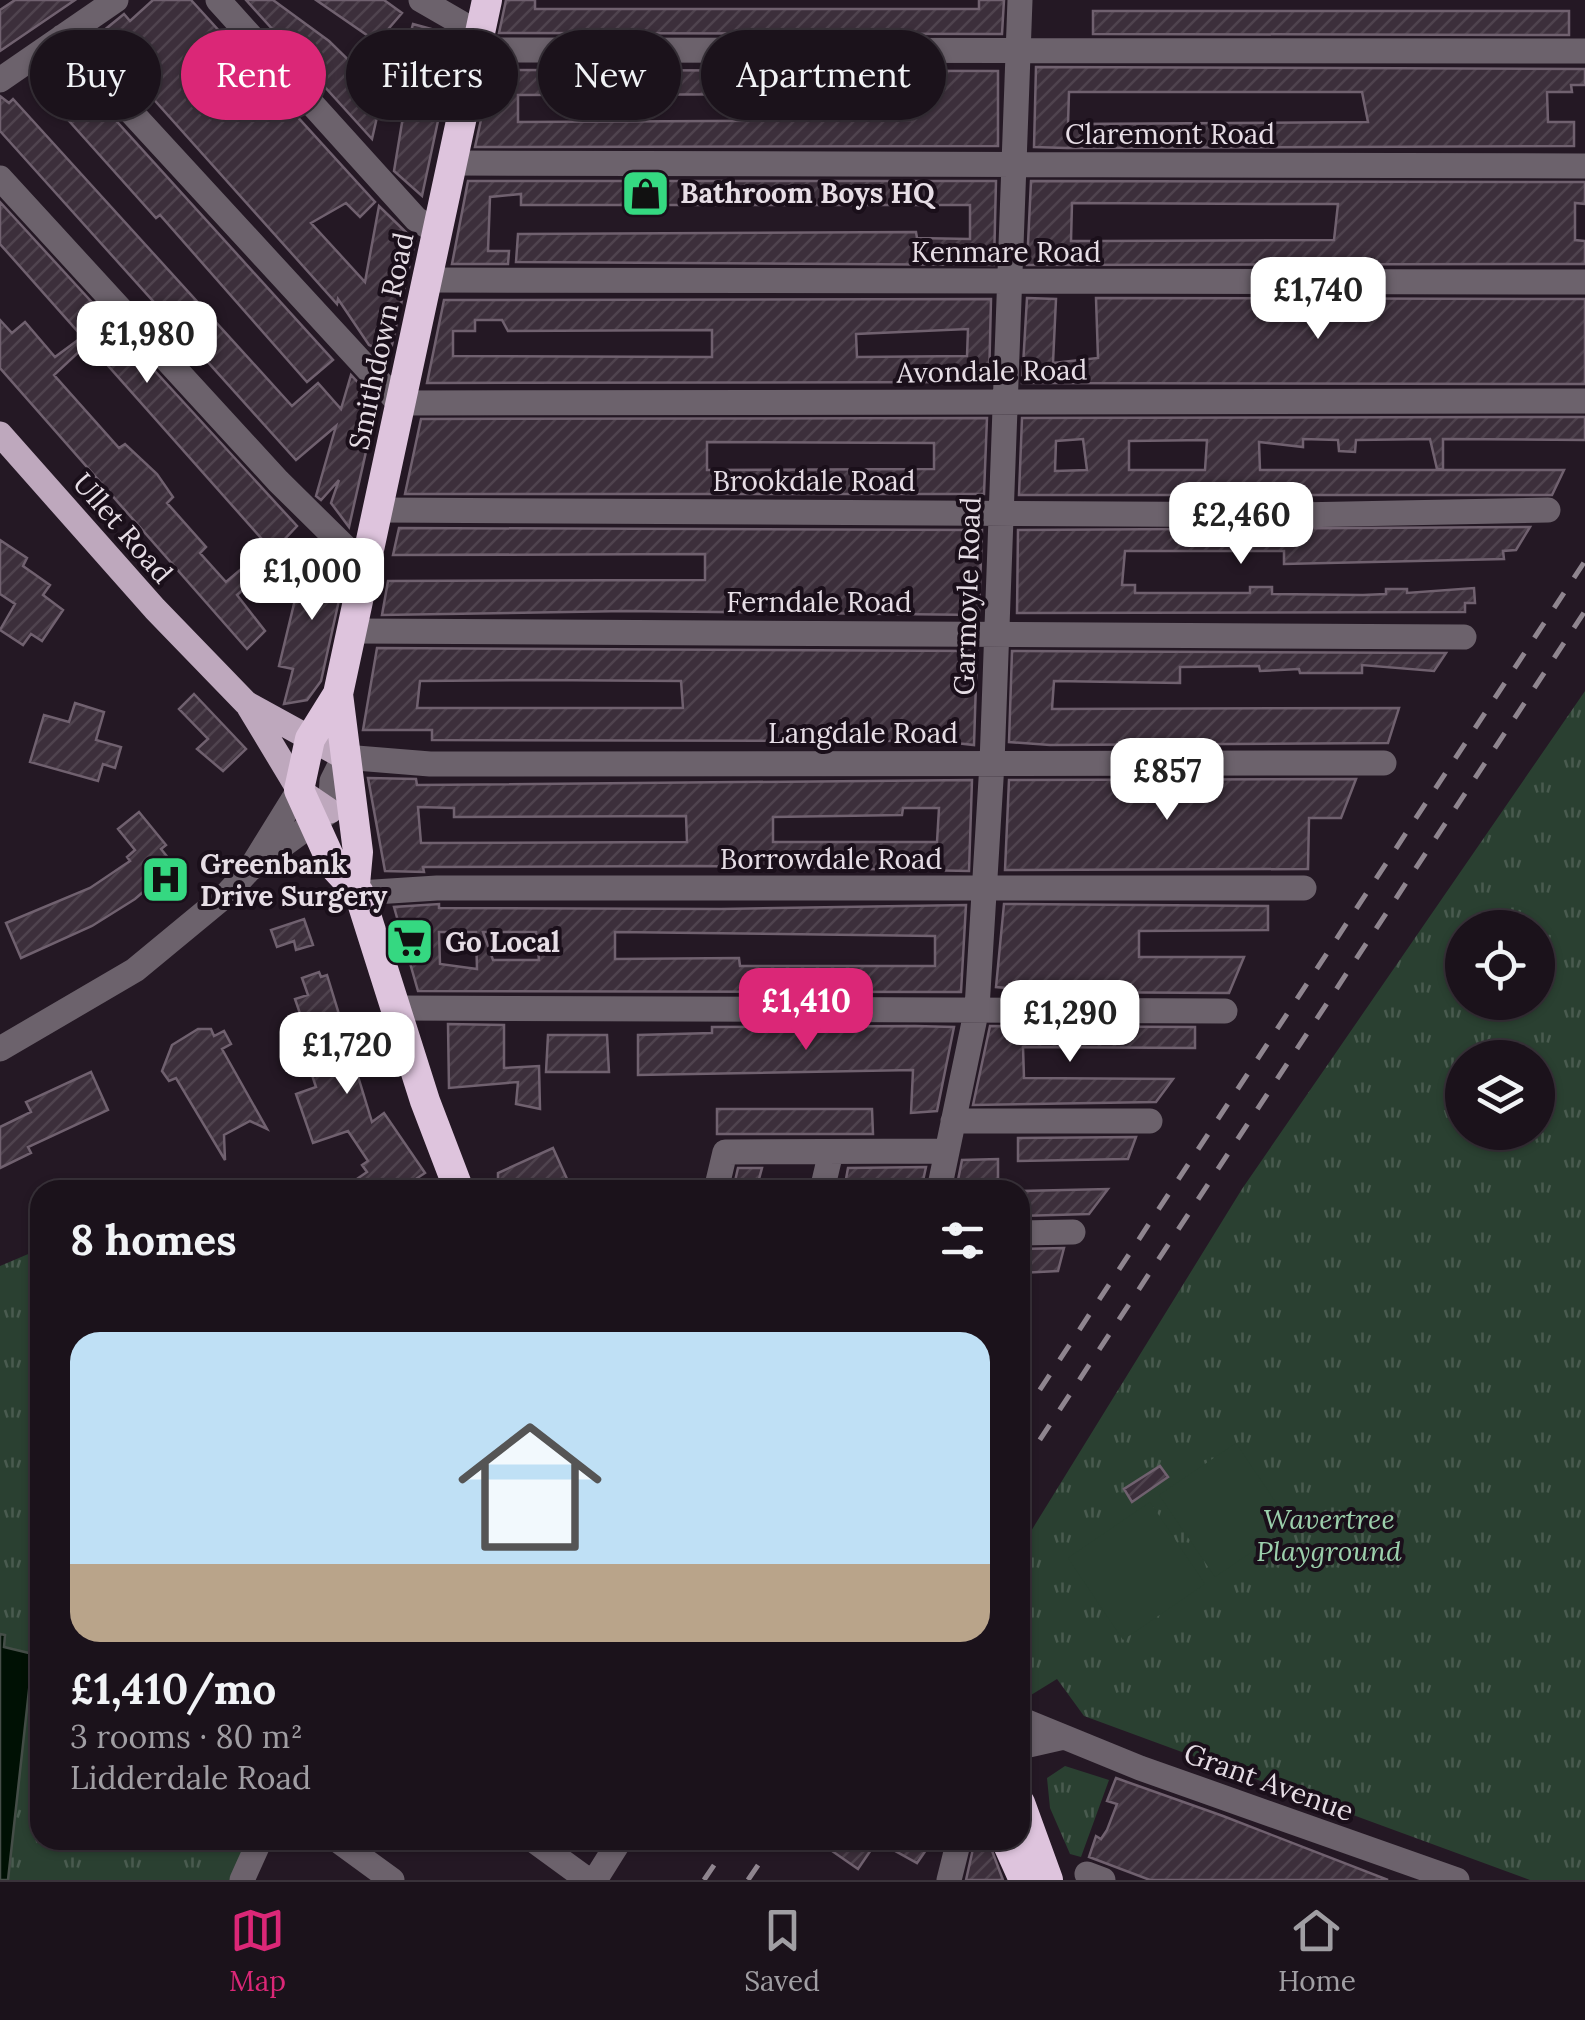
<!DOCTYPE html>
<html lang="en">
<head>
<meta charset="utf-8">
<style>
  :root { --surface:#1b121b; --page:#241b24; --text:#f1f3f6; --muted:#a09ea3; --line:#39323a; --accent:#db2777 }
  body { margin:0; font-family:Lora,serif; background:var(--page); color:var(--text); height:100vh; display:flex; flex-direction:column; font-size:38px; white-space:nowrap }
  * { box-sizing:border-box; margin:0 }
  p { font-size:32px; color:var(--muted) }
  .icon { flex:none; width:55px; height:55px; fill:none; stroke:currentColor; stroke-width:2; stroke-linecap:round; stroke-linejoin:round }
  .map { position:relative; flex:1; overflow:hidden }
  .side { position:absolute; left:30px; top:1180px; width:1000px; height:670px; display:flex; flex-direction:column; background:var(--surface); border-radius:30px; box-shadow:0 2px 8px #0004,0 0 0 2px var(--line) }
  .side>* { flex:none }
  .guide { position:absolute; left:30px; top:30px; width:1000px; height:90px; display:flex; gap:20px }
  .controls { position:absolute; left:1445px; top:910px; display:grid; gap:20px }
  .controls a { display:grid; place-items:center; width:110px; height:110px; border-radius:50%; background:var(--surface); box-shadow:0 2px 8px #0004,0 0 0 2px var(--line); font-size:50px }
  .price { position:absolute; translate:-50% -85px; padding:0 22px; border-radius:20px; background:#fff; color:#222; font-size:32px; line-height:65px; filter:drop-shadow(0 2px 5px #0008) }
  .price::after { content:''; position:absolute; left:50%; top:60px; width:30px; height:22px; margin-left:-15px; background:inherit; clip-path:polygon(0 0,100% 0,50% 100%) }
  .price.active { background:var(--accent); color:#fff }
  ul { padding:0; list-style:none }
  li { display:grid; align-content:center; gap:20px; height:530px; padding:0 40px }
  li span { display:grid; place-items:center; height:310px; border-radius:30px; color:#555 }
  li>.icon { margin-inline-start:auto }
  span .icon { width:180px; height:180px; fill:#fffc; stroke-width:1 }
  li b { font-size:42px }
  h2 { display:flex; justify-content:space-between; align-items:center; height:120px; padding:0 40px; font-size:42px }
  .tag { padding:0 35px; border-radius:45px; background:var(--surface); box-shadow:0 2px 8px #0004,0 0 0 2px var(--line); font-size:35px; line-height:90px }
  .tag.active { background:var(--accent); color:#fff }
  .dock { display:flex; justify-content:space-around; align-items:center; height:140px; border-top:2px solid var(--line); background:var(--surface); font-size:28px; color:var(--muted) }
  .dock a { display:grid; justify-items:center; gap:5px }
  .dock .active { color:var(--accent) }
  .map>svg:first-child { display:block }
  .park { fill:url(#park-tufts); fill-rule:evenodd }
  .garden { fill:#2a4031 }
  .water { fill:#001104; stroke:#454e48; stroke-width:2.5 }
  .building { fill:url(#building-hatch); stroke:#70616f; stroke-width:2.5; fill-rule:evenodd }
  .lines { fill:none; stroke-linecap:round; stroke-linejoin:round }
  .minor { stroke:#6c626c; stroke-width:25 }
  .major { stroke:#bea8bd; stroke-width:25 }
  .highway { stroke:#dec4dd; stroke-width:30 }
  .rail { stroke:#8f858f; stroke-width:5; stroke-dasharray:18 18; stroke-linecap:butt }
  .labels { text-anchor:middle; dominant-baseline:central; stroke-width:8; stroke-linejoin:round; paint-order:stroke }
  .street-label { font-size:28px; fill:#e6dde5; stroke:#1a0f1a }
  .poi-label { font-size:28px; font-weight:bold; fill:#e6dde5; stroke:#1a0f1a; text-anchor:start }
  .park-label { font-size:28px; font-style:italic; fill:#9cd0ac; stroke:#1a0f1a }
</style>
</head>
<body>
<div class="map">
<svg width="1585" height="1880" viewBox="0 0 1585 1880">
  <defs>
    <pattern id="park-tufts" width="24" height="20" patternUnits="userSpaceOnUse" patternTransform="scale(2.5)"><rect width="24" height="20" fill="#2a4031"/><path d="M3 7l-1-3M5 7V3M7 7l1-3M15 17l-1-3M17 17v-4M19 17l1-3" fill="none" stroke="#495b4f"/></pattern>
    <pattern id="building-hatch" width="6" height="6" patternUnits="userSpaceOnUse" patternTransform="scale(2.5)"><rect width="6" height="6" fill="#3c2f3b"/><path d="M-1 1l2-2M0 6l6-6M5 7l2-2" fill="none" stroke="#4f434e"/></pattern>
  </defs>
  <rect width="100%" height="100%" fill="#241824"/>
  <path class="park" d="M1585,691v1189h-55l-446,-164 -27,-37 -26,16 -11,1v-147l222,-360zM1462,928h76v74h-76zM1462,1058h76v74h-76z
    M40,1249v591h220l-18,40h-242v-614z
    M1065,1766l44,14 -28,77 -11,-3 -20,-46 -3,-30z"/>
  <path class="garden" d="M1236,1443l55,82 -76,52 -56,-82z
    M1150,1502l55,82 -82,56 -55,-82z"/>
  <path class="water" d="M0,1634l5,1 -1,12 29,7 -25,226h-8z"/>
  <path class="building" d="M15,0h60l-75,51v-41z
    M153,0h38l184,202 -15,15 -14,-14 -35,20 54,59 14,-76 36,35 -25,113 -21,-9 -31,-46 -1,5 -240,-268 27,-22 6,7z
    M246,0h27l56,41 48,47 -5,6 8,10 -8,35z
    M316,0h68l18,13 -25,29z
    M506,0h29v9h444v-9h25l-2,34h-10l-493,-1z
    M1093,11h476v24l-476,-1z
    M413,24l29,8 13,9 -33,155 -28,-25 21,-127 -7,-1z
    M62,61l271,299 -26,22 -147,-167 -4,3 -121,-135z
    M1036,67l549,2v16h-14l1,7h-25l1,30h26v24l-507,2 -33,-1zM1069,92h293l6,30 -300,2z
    M492,70l506,1v75l-523,1zM910,94l1,26 -393,2v-27z
    M0,96l9,7 4,-4 279,307 26,-23 23,26 10,-34 26,28 -28,124 -18,-24 8,-23 -18,20 -5,-4 20,-70 -40,34 -296,-329z
    M468,181h528l-2,84 -478,-3 2,-28 398,-2 1,6 53,1v-34h-449v-11l-31,3 -2,54h21l-1,13h-56z
    M1031,181l554,1v22l-10,-1v37l10,1v23l-558,1zM1072,203l212,1h54l-4,36 -233,1h-30z
    M0,202l297,324 -18,19 -2,-4 -8,6 -269,-303z
    M1027,298l29,1 -3,64 45,-5 -2,-60 489,1v85l-563,-1z
    M991,299l-2,83 -562,1 17,-83zM475,320h27l6,11 204,-1v27l-259,-1v-25h22zM968,329l-1,27 -110,1 -1,-23z
    M0,320l12,13 13,-11 30,35 23,-17 6,7 -30,28 65,73 6,-4 32,30 16,23 -6,6 39,44 -6,6 26,29 20,-17 11,12 -20,18 28,36 -18,18 -247,-281z
    M1585,417v23l-142,-1v30h-6l-7,-30 -74,1 -1,12 -16,-1 -1,-11 -35,-1v8l-44,-5 1,28h304l-12,25h-533l3,-77zM1083,439l4,31 -32,1 1,-30zM1207,440l-2,30h-76v-29z
    M987,418l-3,76h-579l16,-75zM707,442l227,1v26l-227,1z
    M1530,527l-14,23 -13,1 1,8 -220,5v-13h-159l-3,34h13v8h115v-6h22v7l91,1 23,-1v-5h21v4l67,-5 1,15h-10v9l-448,1 1,-83z
    M399,528l583,2 -3,85 -353,-4 -244,4 6,-34 317,-1v-26l-312,1z
    M0,540l27,18 -4,8 27,19 -7,10 20,15 -21,31 -11,-7 -8,11 -23,-15 15,-26 -15,-10z
    M317,542l29,27 -25,112 -14,19 -23,4 9,-35 -14,-3 28,-116 7,1z
    M377,648l600,3 -3,94 -36,-4 -506,-1v-10h-69zM536,680l145,1 2,27h-266l3,-27z
    M1012,651l434,2 -12,18 -72,-6v8h-62l-1,-4 -39,2 -1,-5 -79,1v16l-126,-2 -2,28 347,-1 -11,35 -338,2 -41,-3z
    M194,694l52,55 -23,22 -26,-22 11,-10 -29,-30z
    M75,703l29,9 -8,28 25,7 -6,21 -12,-4 -5,17 -68,-19 14,-47 25,7z
    M368,778l48,1 1,6 555,-5 -3,91 -267,-5 -279,1 1,5 -39,-1zM418,807l36,1v9l232,-1 1,26 -266,1zM903,808h36l-2,34h-164v-25l129,-2z
    M1356,779l-15,39h-32l-1,51 -303,1 4,-90z
    M139,812l27,33 -5,4 13,16 -39,34 -43,27 -71,32 -15,-35 84,-35 40,-27 -3,-4 8,-7 -17,-21z
    M439,904v4l282,1 245,-4 -5,87 -543,-1 -24,-84zM439,932h37l1,37 -37,-5zM483,932h53l3,28h-46zM615,932l320,4v30h-195l-1,-8 -124,1z
    M1004,904l264,2v24l-129,1v26h105l-15,36 -178,-1 -55,-5z
    M304,919l9,26 -17,5 -2,-9 -17,6 -6,-17z
    M319,972l2,5 6,-2 45,147 12,-9 41,60 -26,17h-58l26,-18 -5,-7 6,-4 -20,-30 -35,12 -17,-49 20,-7 -6,-18 8,-3 -23,-67 13,-4 -6,-17z
    M448,1024l56,1v43l35,-2 1,43 -24,-5 2,-22 -69,6z
    M990,1026l205,1v21l-172,-1 1,31 149,1 -17,23 -183,3z
    M712,1027l203,-1 39,1 -17,84 -26,2 2,-43 -275,5v-40l74,-2z
    M198,1029h13l3,7 10,-5 7,13 -9,5 45,80 -17,-8 -26,14 1,25 -49,-82 -7,3 -7,-10 10,-26z
    M548,1035h59l2,37h-63z
    M91,1072l17,38 -80,37 3,6 -31,15v-41l31,-15 -5,-10z
    M717,1109h155l1,25h-156z
    M1136,1137l-8,22 -110,2v-23z
    M553,1148l19,42h-68l-6,-5v-12z
    M998,1159v31h-42l6,-30z
    M926,1167l-5,23h-77l4,-22z
    M738,1168h24l-6,22h-23z
    M1108,1189l-19,25 -69,2v-25z
    M1064,1248l-6,23 -38,2v-24z
    M1160,1466l8,11 -36,25 -8,-13z
    M1116,1778l107,38 165,64h-238l-61,-23 7,-21 5,3 6,-9 10,-26 -10,-3z
    M839,1840h94l-16,23 -40,-22 -19,28 -26,-18z
    M975,1840h13l15,40h-37z"/>
  <g class="lines">
    <path class="minor" d="M218,0l198,219 21,13
      M421,0l59,34
      M62,37l337,366 1186,-2
      M476,50l1109,1
      M0,80l116,-80
      M454,163l1131,3
      M0,178l278,303 74,73 16,6
      M427,280l1158,2
      M380,510l916,5 252,-5
      M355,631l1109,6
      M252,866l47,-76
      M359,893l78,-5h867
      M397,1008l828,3
      M0,1049l135,-79 92,-76 22,-24 81,-59 2,-30 12,-24 86,7 954,-1
      M953,1121h197
      M716,1190l9,-38 222,-1
      M822,1190l9,-38
      M939,1190l38,-182 15,-245 28,-763
      M1020,1233l53,-1
      M1020,1719l120,49 317,112
      M1020,1747l44,-10
      M337,1840l55,40
      M533,1840l55,40
      M1087,1874l16,6
      M242,1880l18,-40
      M595,1880l25,-40
      M949,1880l10,-40"/>
    <path class="major" d="M0,434l155,175 91,94 98,54
      M249,707l50,83 31,21"/>
    <path class="highway" d="M338,694l-28,45 -11,51 34,75 26,28 66,208 34,89
      M355,884l3,-32 -20,-158 149,-694
      M1020,1803l28,77
      M1006,1840l18,40"/>
    <path class="rail" d="M1020,1420l565,-859
      M1020,1470l565,-859
      M704,1880l27,-40
      M748,1880l27,-40"/>
  </g>
  <defs>
    <symbol id="shop-square" viewBox="-11 -11 22 22"><rect x="-9" y="-9" width="18" height="18" rx="4" fill="#35d881" stroke="#1a0f1a"/><path d="M-5-2.5h2.3a2.7 3.5 0 0 1 5.4 0H5L5.5 6h-11ZM-1.5-2.5h3a1.5 2.3 0 0 0-3 0Z" fill="#111"/></symbol>
    <symbol id="hospital-square" viewBox="-11 -11 22 22"><rect x="-9" y="-9" width="18" height="18" rx="4" fill="#35d881" stroke="#1a0f1a"/><path d="M-5-5h3v3.5h4V-5h3V5h-3V1.5h-4V5h-3Z" fill="#111"/></symbol>
    <symbol id="supermarket-square" viewBox="-11 -11 22 22"><rect x="-9" y="-9" width="18" height="18" rx="4" fill="#35d881" stroke="#1a0f1a"/><path d="M-6-5.5h2.5l.6 2H6L4.5 2H-2.5L-4.4-4H-6ZM-1.5 3.2a1.3 1.3 0 1 0 .1 0ZM3 3.2a1.3 1.3 0 1 0 .1 0Z" fill="#111"/></symbol>
  </defs>
  <g fill-rule="evenodd">
    <use href="#shop-square" x="618" y="166" width="55" height="55"/>
    <use href="#hospital-square" x="138" y="852" width="55" height="55"/>
    <use href="#supermarket-square" x="382" y="914" width="55" height="55"/>
  </g>
  <g class="labels">
    <g class="street-label">
      <text x="1170" y="134">Claremont Road</text>
      <text x="1006" y="252">Kenmare Road</text>
      <text transform="translate(381 341) rotate(-78)">Smithdown Road</text>
      <text transform="translate(992 371) rotate(-1)">Avondale Road</text>
      <text x="814" y="481">Brookdale Road</text>
      <text transform="translate(123 528) rotate(49)">Ullet Road</text>
      <text transform="translate(967 596) rotate(-88)">Garmoyle Road</text>
      <text x="819" y="602">Ferndale Road</text>
      <text x="863" y="733">Langdale Road</text>
      <text x="831" y="859">Borrowdale Road</text>
      <text transform="translate(1269 1782) rotate(20)">Grant Avenue</text>
    </g>
    <g class="poi-label">
      <text x="680" y="193">Bathroom Boys HQ</text>
      <text x="200" y="864">Greenbank<tspan x="200" dy="32">Drive Surgery</tspan></text>
      <text x="445" y="942">Go Local</text>
    </g>
    <g class="park-label">
      <text x="1329" y="1519">Wavertree<tspan x="1329" dy="32">Playground</tspan></text>
    </g>
  </g>
</svg>
<div class="controls">
<a><svg class="icon" aria-label="locate" viewBox="0 0 24 24"><circle cx="12" cy="12" r="6"/><path d="M12 2v4M12 18v4M2 12h4M18 12h4"/></svg></a>
<a><svg class="icon" aria-label="layers" viewBox="0 0 24 24"><path d="M12 4l9 5-9 5-9-5zM3 14l9 5 9-5"/></svg></a>
</div>
<b class="price" style="left:1318px;top:342px">£1,740</b>
<b class="price" style="left:147px;top:386px">£1,980</b>
<b class="price" style="left:1241px;top:567px">£2,460</b>
<b class="price" style="left:312px;top:623px">£1,000</b>
<b class="price" style="left:1167px;top:823px">£857</b>
<b class="price active" style="left:806px;top:1053px">£1,410</b>
<b class="price" style="left:1070px;top:1065px">£1,290</b>
<b class="price" style="left:347px;top:1097px">£1,720</b>
<div class="guide">
<a class="tag">Buy</a>
<a class="tag active">Rent</a>
<a class="tag">Filters</a>
<a class="tag">New</a>
<a class="tag">Apartment</a>
</div>
<section class="side">
<h2>8 homes<svg class="icon" aria-label="filters" viewBox="0 0 24 24"><path d="M4 7h16M4 17h16"/><circle cx="9" cy="7" r="2"/><circle cx="15" cy="17" r="2"/></svg></h2>
<ul>
<li><span style="background:linear-gradient(#bfe0f5 75%,#b9a48a 0)"><svg class="icon" aria-label="home" viewBox="0 0 24 24"><path d="M3 11l9-7 9 7M6 9v11h12V9"/></svg></span><div><b>£1,410/mo</b><p>3 rooms · 80 m²</p><p>Lidderdale Road</p></div></li>
</ul>
</section>
</div>
<nav class="dock">
<a class="active"><svg class="icon" aria-label="map" viewBox="0 0 24 24"><path d="M3 6l6-2 6 2 6-2v14l-6 2-6-2-6 2zM9 4v14M15 6v14"/></svg>Map</a>
<a><svg class="icon" aria-label="saved" viewBox="0 0 24 24"><path d="M7 4h10v16l-5-4-5 4z"/></svg>Saved</a>
<a><svg class="icon" aria-label="home" viewBox="0 0 24 24"><path d="M3 11l9-7 9 7M6 9v11h12V9"/></svg>Home</a>
</nav>
</body>
</html>
